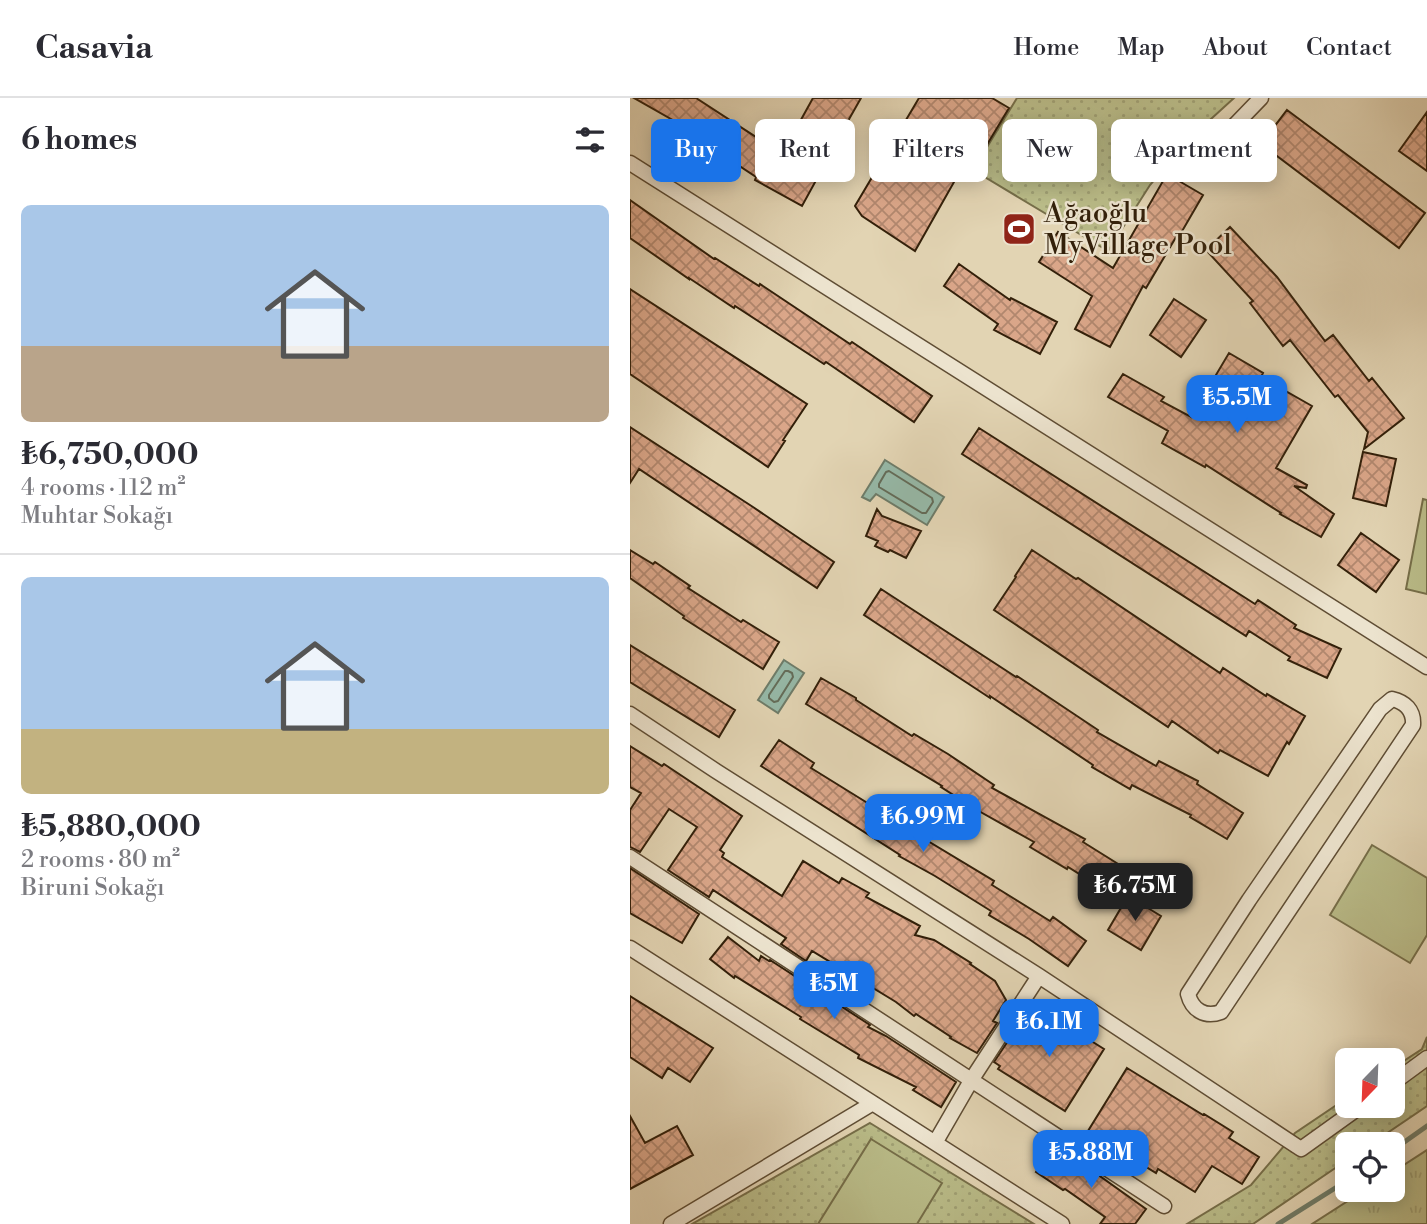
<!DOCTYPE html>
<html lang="en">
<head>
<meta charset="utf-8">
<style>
  :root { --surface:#fff; --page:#f2f2f3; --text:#2b2b33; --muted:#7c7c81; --line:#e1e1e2; --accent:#1a73e8 }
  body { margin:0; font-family:"Libre Bodoni",serif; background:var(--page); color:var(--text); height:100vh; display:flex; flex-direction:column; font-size:26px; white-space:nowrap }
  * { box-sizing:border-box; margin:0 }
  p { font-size:23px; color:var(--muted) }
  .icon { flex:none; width:38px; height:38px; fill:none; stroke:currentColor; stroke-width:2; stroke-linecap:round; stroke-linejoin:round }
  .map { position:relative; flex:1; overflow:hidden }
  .sheet { display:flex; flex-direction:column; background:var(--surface); width:630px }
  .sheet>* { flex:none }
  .guide { position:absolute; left:21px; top:21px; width:665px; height:63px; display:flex; gap:14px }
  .needle { width:46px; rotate:203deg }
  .tools { position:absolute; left:705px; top:950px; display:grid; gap:14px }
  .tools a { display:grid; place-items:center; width:70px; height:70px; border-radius:10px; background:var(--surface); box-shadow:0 4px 18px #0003; font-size:35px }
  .price { position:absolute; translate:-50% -60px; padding:0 16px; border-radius:14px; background:var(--accent); color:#fff; font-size:23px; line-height:46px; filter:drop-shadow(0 2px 4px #0008) }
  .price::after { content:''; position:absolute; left:50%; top:42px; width:21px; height:16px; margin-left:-10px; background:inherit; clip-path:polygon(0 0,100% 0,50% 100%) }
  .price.current { background:#222; color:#fff }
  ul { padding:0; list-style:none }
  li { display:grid; align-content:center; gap:14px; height:371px; padding:0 21px }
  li+li { border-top:2px solid var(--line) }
  li span { display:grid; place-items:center; height:217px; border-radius:10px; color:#555 }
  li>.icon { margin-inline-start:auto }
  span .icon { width:126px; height:126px; fill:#fffc; stroke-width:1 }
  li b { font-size:30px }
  h2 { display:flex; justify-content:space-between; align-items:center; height:84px; padding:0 21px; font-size:30px }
  .tag { padding:0 24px; border-radius:10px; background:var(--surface); box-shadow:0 4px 18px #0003; font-size:24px; line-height:63px }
  .tag.current { background:var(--accent); color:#fff }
  header { display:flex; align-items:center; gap:42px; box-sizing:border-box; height:98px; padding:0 35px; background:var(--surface); border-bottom:2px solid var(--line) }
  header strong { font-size:33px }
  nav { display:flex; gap:38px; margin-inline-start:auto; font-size:24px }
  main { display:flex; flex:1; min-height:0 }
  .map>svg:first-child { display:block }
  .grass { fill:url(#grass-tufts); stroke:#766e49; stroke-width:2 }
  .park { fill:url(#park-dots); stroke:#766e49; stroke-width:2 }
  .garden { fill:#b9bb88; stroke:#766e49; stroke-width:2 }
  .water { fill:#96b9a8; stroke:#6e7c69; stroke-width:2 }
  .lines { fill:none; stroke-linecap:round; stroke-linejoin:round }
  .shore { stroke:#646c59; stroke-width:2 }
  .stream { stroke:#6e7c69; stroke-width:5 }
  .building { fill:url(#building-cross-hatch); stroke:#33200a; stroke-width:2 }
  .street-casing { stroke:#5f4d34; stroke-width:17 }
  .street { stroke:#ece3ce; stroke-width:14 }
  .labels { text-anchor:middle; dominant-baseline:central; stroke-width:5; stroke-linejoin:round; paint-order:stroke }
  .poi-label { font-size:28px; fill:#33200a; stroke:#ece3ce; text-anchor:start }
</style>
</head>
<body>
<header>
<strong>Casavia</strong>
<nav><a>Home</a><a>Map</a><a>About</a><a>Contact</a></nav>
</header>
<main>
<section class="sheet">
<h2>6 homes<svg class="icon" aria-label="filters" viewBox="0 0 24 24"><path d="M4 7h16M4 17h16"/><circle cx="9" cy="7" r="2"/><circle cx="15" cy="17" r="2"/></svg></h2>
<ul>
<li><span style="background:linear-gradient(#a9c7e8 65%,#b9a48a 0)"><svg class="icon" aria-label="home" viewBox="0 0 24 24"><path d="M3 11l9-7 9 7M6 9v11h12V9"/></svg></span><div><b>₺6,750,000</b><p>4 rooms · 112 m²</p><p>Muhtar Sokağı</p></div></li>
<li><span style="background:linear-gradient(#a9c7e8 70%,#c2b280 0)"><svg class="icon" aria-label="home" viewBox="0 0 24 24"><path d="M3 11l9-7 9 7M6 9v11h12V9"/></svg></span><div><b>₺5,880,000</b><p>2 rooms · 80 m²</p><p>Biruni Sokağı</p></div></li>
</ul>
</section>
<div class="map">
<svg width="797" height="1126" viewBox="0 0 797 1126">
  <defs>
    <pattern id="grass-tufts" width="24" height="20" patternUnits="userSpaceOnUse" patternTransform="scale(1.75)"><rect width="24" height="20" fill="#b9bb88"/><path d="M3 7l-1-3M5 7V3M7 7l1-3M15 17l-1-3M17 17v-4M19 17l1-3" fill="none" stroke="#a0a074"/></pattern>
    <pattern id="park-dots" width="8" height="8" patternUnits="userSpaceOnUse" patternTransform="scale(1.75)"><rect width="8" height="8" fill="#b9bb88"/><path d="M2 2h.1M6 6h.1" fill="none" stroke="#a0a074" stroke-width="1.8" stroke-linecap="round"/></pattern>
    <pattern id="building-cross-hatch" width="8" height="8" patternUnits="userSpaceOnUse" patternTransform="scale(1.75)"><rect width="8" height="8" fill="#daa689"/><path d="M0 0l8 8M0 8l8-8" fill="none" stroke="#b1876e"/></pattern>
  </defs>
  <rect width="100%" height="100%" fill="#e2d4b3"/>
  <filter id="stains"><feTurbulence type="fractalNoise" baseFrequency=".00286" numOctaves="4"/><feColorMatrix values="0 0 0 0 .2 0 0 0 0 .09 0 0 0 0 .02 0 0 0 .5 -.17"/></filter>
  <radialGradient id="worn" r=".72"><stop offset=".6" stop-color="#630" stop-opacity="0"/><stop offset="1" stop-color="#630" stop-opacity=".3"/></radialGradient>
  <path class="grass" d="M797,1052v74h-115l53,-34h28v-18z"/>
  <path class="park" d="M387,0h217l-46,42 -38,45 -42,66 -135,-81z
    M797,939v69l-56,38h-23l-1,16 -94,64h-66l64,-39 44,-52 52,-35 1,8h45v-38l29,-19z
    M240,1025l164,101h-342z"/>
  <path class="garden" d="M793,401l4,1v94l-21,-5z
    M742,747l55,33v57l-17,28 -80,-48z
    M241,1041l71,44 -25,41h-99z"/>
  <path class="water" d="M255,362l59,37 -17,28 -51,-31 -6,7 -8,-4z
    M154,562l20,13 -26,40 -20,-13z"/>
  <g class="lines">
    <path class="shore" d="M259,373l43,27 1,4 -7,11h-4l-43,-26v-3l7,-12z
      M155,573h3l4,2 1,4 -15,24 -4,1 -5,-4v-3z"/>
    <path class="stream" d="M763,1052l34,-24
      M648,1126l70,-44"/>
  </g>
  <path class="building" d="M4,0h62l86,56 31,-56h48l-43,76 1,1 -17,31 -47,-26 1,-3 -59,-39 2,-3z
    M289,0h73l17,10 -24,40 -9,-5 -61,108 -53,-35 -7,-10z
    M657,12l138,103 -26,35 -138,-104z
    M797,14v59l-28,-20z
    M537,76l36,21 -22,38 -2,-1 -33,56 -3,-2 -33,61 -35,-18 17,-33 -53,-34 19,-30 55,36z
    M0,102l84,59 1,-1 44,28 1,-2 90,60 2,-2 80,54 -18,26 -88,-60 -2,2 -89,-58 -1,2 -45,-30v1l-59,-41z
    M600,129l47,50 48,64 8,-6 36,46 3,-3 32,40 -40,31 4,-17 -30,-37 -3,2 -45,-57 -7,6 -33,-43 3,-2 -47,-51z
    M329,166l51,36 1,-2 46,24 -17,32 -46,-24 4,-6 -54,-38z
    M0,191l177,115 -24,36 2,1 -17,26 -138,-93z
    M544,201l32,21 -25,37 -31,-22z
    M599,255l34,20 -2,4 51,29 -36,62 31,17 -1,3 -12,-2 40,28 -13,23 -41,-23 1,-1 -75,-48 -1,2 -43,-24 6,-12 -60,-34 15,-23 41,23 -3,4 30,16z
    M0,329l123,80 81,55 -17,26 -178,-119 -9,14z
    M349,330l276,176 3,-4 38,25 -2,3 47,21 -14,29 -39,-18 2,-3 -41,-26 -3,5 -284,-182z
    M733,354l33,7 -10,47 -33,-8z
    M247,411l5,7 39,15 -15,27 -16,-8 -2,2 -13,-6 3,-5 -12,-5z
    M731,435l38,27 -23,32 -38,-27z
    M0,452l23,14 2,-2 35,24 -2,2 53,34 2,-2 36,22 -16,27 -80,-51 1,-2 -54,-38z
    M402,452l44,29 2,-1 142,95 3,-5 43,28 1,-2 38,22 -16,28 -2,-2 -19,34 -48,-26 -2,3 -46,-32 -4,6 -174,-117 22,-33 -1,-1z
    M251,491l135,88 1,-1 81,54 -1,2 59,34 3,-5 39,20 -1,3 46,29 -16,26 -37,-22 1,-2 -59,-30 -2,4 -38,-22 1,-2 -103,-69v2l-126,-83z
    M0,547l105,65 -16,27 -89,-55z
    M191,580l35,20v2l56,36 2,-2 34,20 46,31 -2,3 93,51 -2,3 48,30 -15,25 -48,-30 -1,2 -37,-22 4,-5 -57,-32 -36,-23 1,-1 -136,-82z
    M149,642l35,23 -3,5 92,57v1l91,55 -2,4 58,36 3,-4 33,24 -18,25 -39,-27 -40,-24 2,-4 -56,-35 -36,-20 1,-1 -139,-89z
    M0,648l32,20 2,-2 78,52 -22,34 4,3 -2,4 60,39 21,-35 36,22 3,-5 27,15 -3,4 54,29 -5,9 19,5 37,23 -1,1 25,17 11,19 -13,21 4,2 -20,30 -27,-15 1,-1 -35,-23 -2,2 -18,-14 -84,-51 -6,10 -25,-17 5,-6 -73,-48 -4,7 -41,-27 29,-43 -28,-18 -29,43 -10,-5v-37l11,-17 -11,-6z
    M0,770l69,46 -17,29 -52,-30z
    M498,798l33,20 -20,34 -33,-20z
    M98,839l31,24 2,-5 8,5 1,-1 100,65 -2,2 18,9 70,46 -15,25 -28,-17 3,-3 -58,-29 1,-3 -59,-36 1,-2 -66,-41 -1,2 -24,-19z
    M0,898l83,52 -23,34 -22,-14 -6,10 -32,-21z
    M407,909l67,42 -39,62 -67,-42 2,-3 -6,-4 20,-30 5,3z
    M497,970l76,47 1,-1 29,18 -4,6 30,19 -17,27 -30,-18 -17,26 -37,-23 -2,4 -68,-42z
    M0,1018l15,27 32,-17 16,29 -63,34z
    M421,1051l41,26 2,-3 52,37 -11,15h-35l5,-7 -40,-28 -2,1 -27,-18z"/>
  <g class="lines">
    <defs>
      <path id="street" d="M574,59l57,-59
        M0,65l797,504
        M762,601c13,3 22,11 21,26l-192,287c-16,6 -29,-2 -33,-18l61,-94 131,-191z
        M0,616l86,57 323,205 262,173 60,-43
        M0,759l534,349
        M0,850l432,276
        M763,985l34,-25
        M305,1045l37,-64 67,-103
        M41,1126l202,-121"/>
    </defs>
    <use href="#street" class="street-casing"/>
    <use href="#street" class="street"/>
  </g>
  <defs>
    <symbol id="stadium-square" viewBox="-11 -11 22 22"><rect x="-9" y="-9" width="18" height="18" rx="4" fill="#8f2418" stroke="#ece3ce"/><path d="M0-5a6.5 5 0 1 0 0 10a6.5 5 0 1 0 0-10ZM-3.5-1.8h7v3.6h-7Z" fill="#fff"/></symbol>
  </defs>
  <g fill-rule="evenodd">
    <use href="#stadium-square" x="370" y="112" width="38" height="38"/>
  </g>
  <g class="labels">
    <g class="poi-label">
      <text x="414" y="115">Ağaoğlu<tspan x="414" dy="32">MyVillage Pool</tspan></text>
    </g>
  </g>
  <rect width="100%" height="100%" filter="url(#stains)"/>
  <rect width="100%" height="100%" fill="url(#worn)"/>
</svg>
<div class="tools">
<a><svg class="needle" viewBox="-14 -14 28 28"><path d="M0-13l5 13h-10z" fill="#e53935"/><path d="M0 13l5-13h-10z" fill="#7c7c81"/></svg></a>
<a><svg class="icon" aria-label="locate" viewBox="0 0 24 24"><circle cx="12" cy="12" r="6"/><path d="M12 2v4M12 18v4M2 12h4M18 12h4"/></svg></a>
</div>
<b class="price" style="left:607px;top:337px">₺5.5M</b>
<b class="price" style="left:293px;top:756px">₺6.99M</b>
<b class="price current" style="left:505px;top:825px">₺6.75M</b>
<b class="price" style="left:204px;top:923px">₺5M</b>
<b class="price" style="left:419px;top:961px">₺6.1M</b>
<b class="price" style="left:461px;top:1092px">₺5.88M</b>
<div class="guide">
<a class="tag current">Buy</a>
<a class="tag">Rent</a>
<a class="tag">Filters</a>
<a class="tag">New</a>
<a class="tag">Apartment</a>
</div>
</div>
</main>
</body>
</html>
